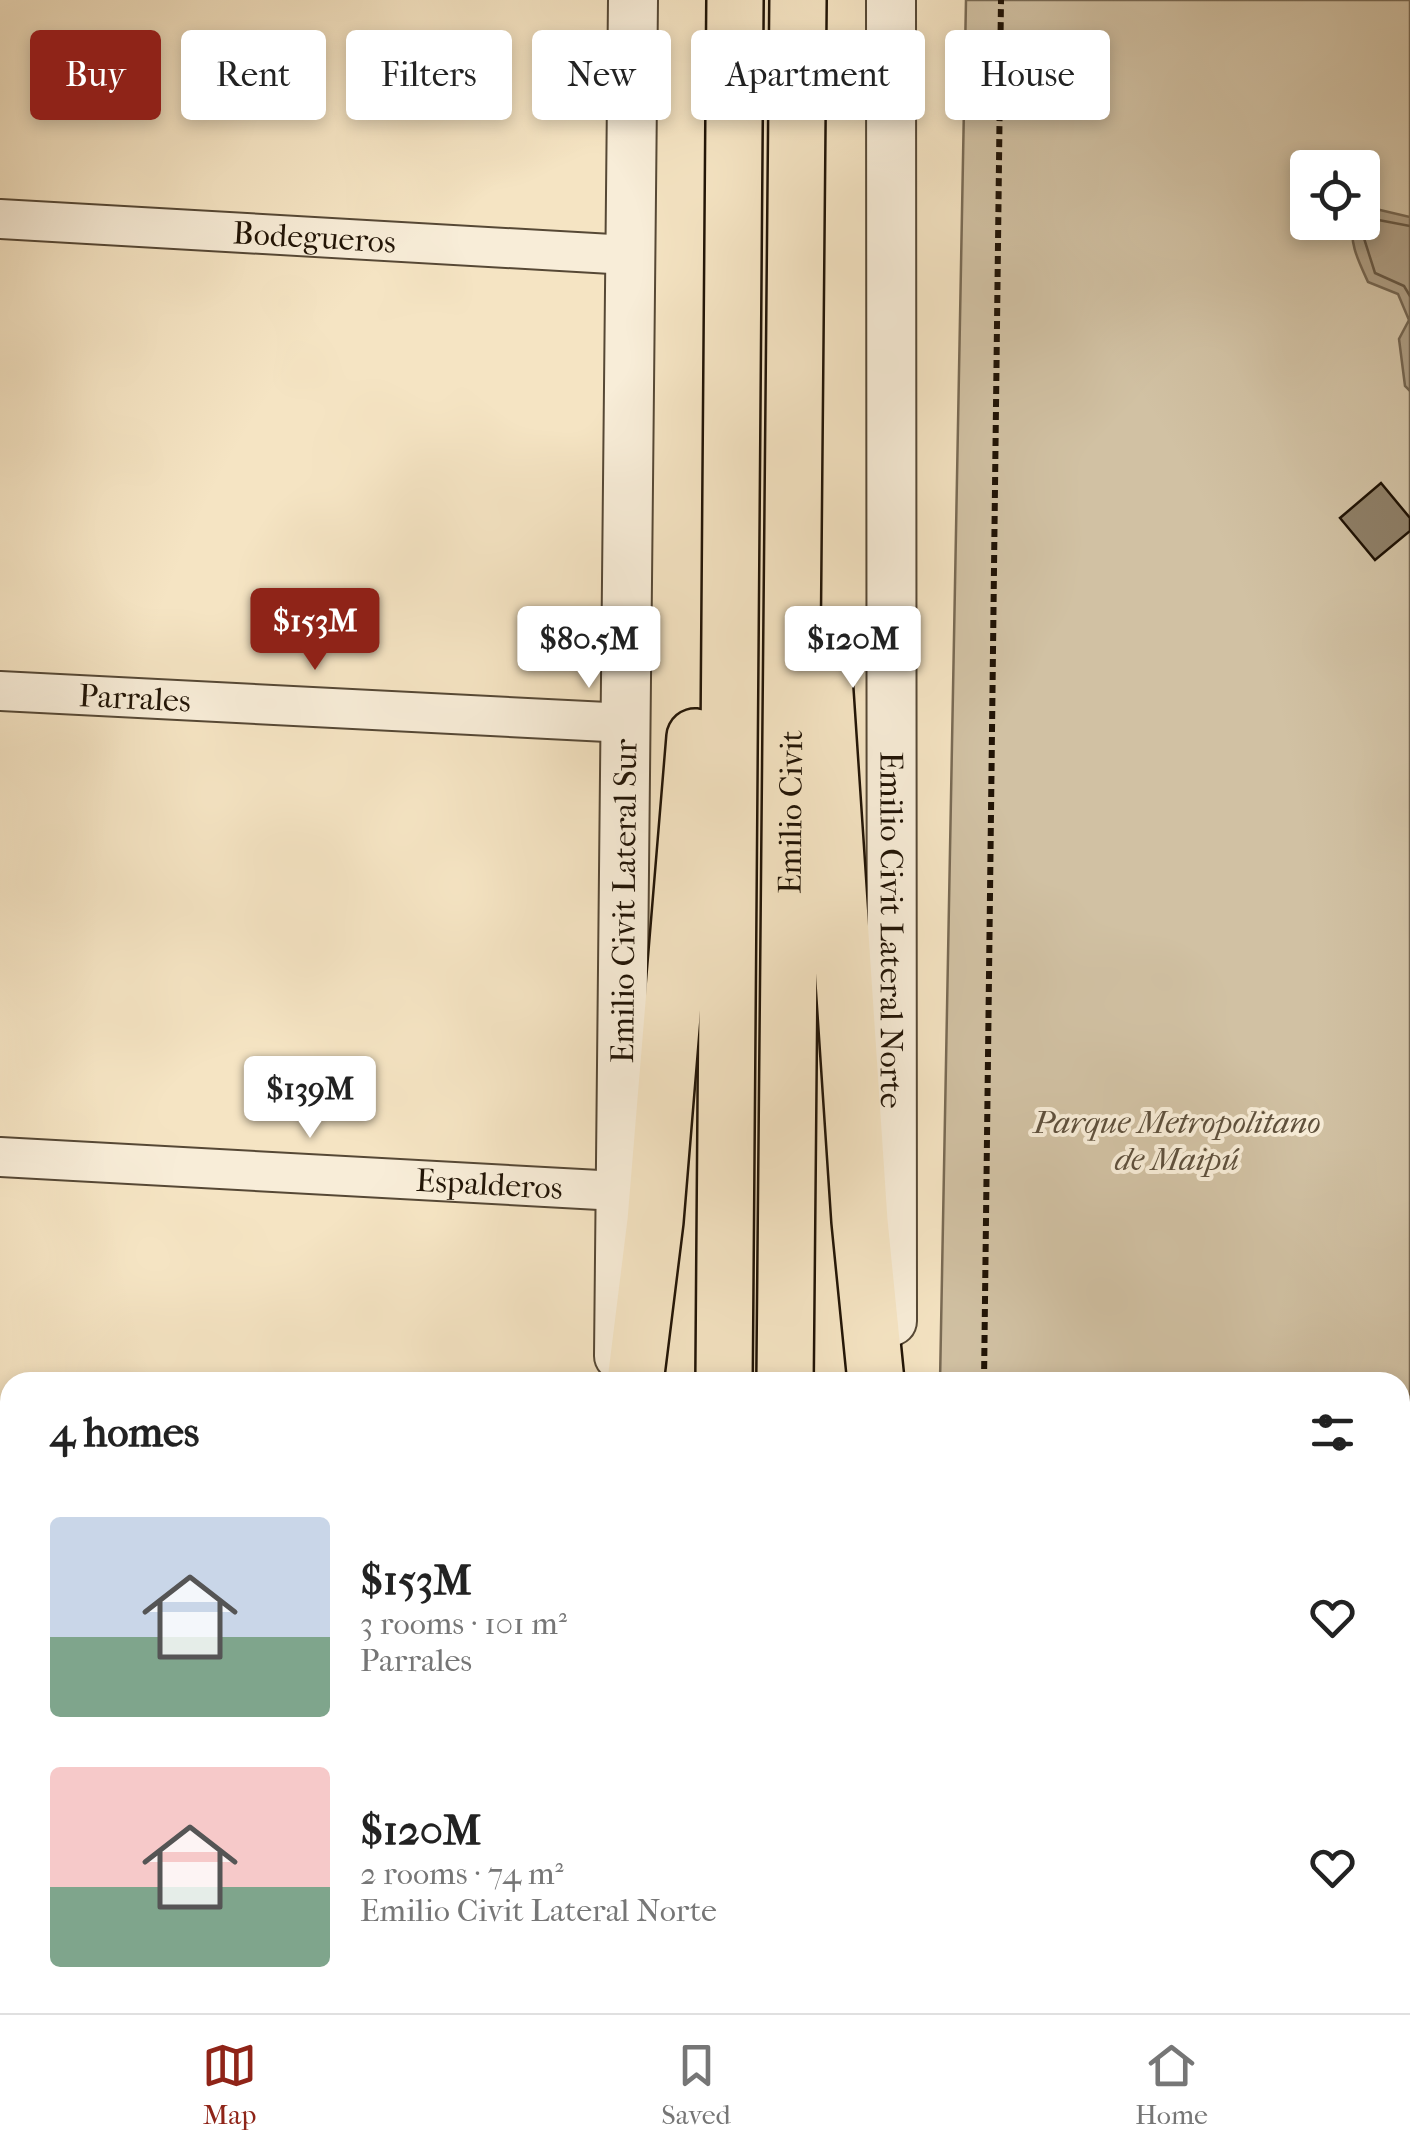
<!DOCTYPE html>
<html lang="en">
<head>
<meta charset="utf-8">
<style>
  :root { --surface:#fff; --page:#f6f6f6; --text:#222; --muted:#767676; --line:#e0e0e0; --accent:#8f2418 }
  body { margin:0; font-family:"IM FELL French Canon",serif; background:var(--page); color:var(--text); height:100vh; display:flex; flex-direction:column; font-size:38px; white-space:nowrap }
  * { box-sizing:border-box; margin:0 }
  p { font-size:32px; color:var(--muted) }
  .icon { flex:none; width:55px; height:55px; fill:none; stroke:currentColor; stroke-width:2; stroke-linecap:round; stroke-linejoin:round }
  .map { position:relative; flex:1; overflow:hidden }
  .side { position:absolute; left:0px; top:1372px; width:1410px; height:642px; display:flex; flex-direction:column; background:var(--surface); border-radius:30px 30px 0 0; box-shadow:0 5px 15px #0003 }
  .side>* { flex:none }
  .banner { position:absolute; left:30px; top:30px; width:1350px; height:90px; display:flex; gap:20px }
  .buttons { position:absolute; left:1290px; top:150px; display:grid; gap:20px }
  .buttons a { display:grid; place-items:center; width:90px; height:90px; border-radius:10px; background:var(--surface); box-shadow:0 5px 15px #0003; font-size:50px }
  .price { position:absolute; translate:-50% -85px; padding:0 22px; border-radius:10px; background:#fff; color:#222; font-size:32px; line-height:65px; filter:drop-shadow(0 2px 5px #0008) }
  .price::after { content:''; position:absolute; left:50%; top:60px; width:30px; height:22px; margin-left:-15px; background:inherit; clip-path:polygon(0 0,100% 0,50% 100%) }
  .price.current { background:var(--accent); color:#fff }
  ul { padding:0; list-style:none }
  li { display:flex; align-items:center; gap:30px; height:250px; padding:0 50px }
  li span { display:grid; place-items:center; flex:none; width:280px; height:200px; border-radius:10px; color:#555 }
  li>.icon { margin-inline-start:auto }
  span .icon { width:120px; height:120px; fill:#fffc; stroke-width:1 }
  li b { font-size:42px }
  h2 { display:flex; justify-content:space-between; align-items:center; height:120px; padding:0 50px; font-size:42px }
  .chip { padding:0 35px; border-radius:10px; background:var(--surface); box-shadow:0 5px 15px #0003; font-size:35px; line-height:90px }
  .chip.current { background:var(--accent); color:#fff }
  .dock { display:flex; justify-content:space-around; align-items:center; height:140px; border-top:2px solid var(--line); background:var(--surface); font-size:28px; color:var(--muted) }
  .dock a { display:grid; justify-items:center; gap:5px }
  .dock .current { color:var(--accent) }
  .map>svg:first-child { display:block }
  .green { fill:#d1c1a3; stroke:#796a54; stroke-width:2.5; fill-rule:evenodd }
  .water { fill:#ad9d83; stroke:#756651; stroke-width:2.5 }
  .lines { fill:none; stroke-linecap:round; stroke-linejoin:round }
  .shore { stroke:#675844; stroke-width:2.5 }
  .building { fill:#8f8068; stroke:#211406; stroke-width:2.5 }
  .minor-casing { stroke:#564835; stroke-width:42 }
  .tertiary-casing { stroke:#564835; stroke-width:52 }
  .motorway-casing { stroke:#211406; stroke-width:60 }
  .path { stroke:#211406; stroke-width:6; stroke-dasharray:8 5; stroke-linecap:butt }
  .minor { stroke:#f8edd8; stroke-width:38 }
  .tertiary { stroke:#f8edd8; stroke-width:48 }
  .motorway { stroke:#f5e4c3; stroke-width:55 }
  .labels { text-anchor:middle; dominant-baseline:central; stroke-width:8; stroke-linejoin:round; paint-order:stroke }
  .street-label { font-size:32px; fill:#211406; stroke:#f8edd8 }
  .park-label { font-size:32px; font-style:italic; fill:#5f513d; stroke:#f8edd8 }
</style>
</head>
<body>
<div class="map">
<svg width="1410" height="2013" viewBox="0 0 1410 2013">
  <rect width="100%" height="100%" fill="#f5e4c3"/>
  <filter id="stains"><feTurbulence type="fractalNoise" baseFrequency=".002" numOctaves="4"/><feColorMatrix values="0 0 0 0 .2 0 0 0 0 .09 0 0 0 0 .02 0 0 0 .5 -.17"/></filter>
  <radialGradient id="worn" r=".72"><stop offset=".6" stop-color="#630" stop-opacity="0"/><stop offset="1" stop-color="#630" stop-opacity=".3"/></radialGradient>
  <path class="green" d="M966,0h444v2013h-481v-8h471v-623h-460zM1308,168h54v54h-54z"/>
  <path class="water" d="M1363,206l47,11v174l-5,-5 -6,-47 10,-19 -11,-26 -30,-12c-8,-18 -20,-40 -14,-59l8,-1z"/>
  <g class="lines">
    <path class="shore" d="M1410,226l-42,-8 -6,14 13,41 29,13 6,10"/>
  </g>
  <path class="building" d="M1381,483l29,35v13l-35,29 -35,-42z"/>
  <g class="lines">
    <defs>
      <g id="minor">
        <path id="s1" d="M0,219l629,36"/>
        <path id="s2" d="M0,691l627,32"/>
        <path id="s3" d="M0,1157l618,34"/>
        <path d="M0,1610h10"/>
        <path d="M1400,1735l10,-11"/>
        <path d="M1400,1942l10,10"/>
        <path d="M1394,2005l8,8"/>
        <path d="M1154,2013l8,-8"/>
      </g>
      <g id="tertiary">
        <path id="s4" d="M891,0l1,1321"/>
        <path id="s5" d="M619,1356l14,-1356"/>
        <path d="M608,2013v-8"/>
        <path d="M886,2013v-8"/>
      </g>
      <g id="motorway">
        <path d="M824,678l36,543 16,161"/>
        <path d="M635,1382l20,-161 40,-484"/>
        <path d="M724,1382l11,-1382"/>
        <path id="s6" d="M785,1382l13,-1382"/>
        <path d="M721,2013v-8"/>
        <path d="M780,2013v-8"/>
      </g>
    </defs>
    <use href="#minor" class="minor-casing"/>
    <use href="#tertiary" class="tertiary-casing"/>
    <use href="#motorway" class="motorway-casing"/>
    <path class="path" d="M984,1382l17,-1382
      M1400,1864l10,-9
      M976,2013v-8
      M1247,2013l8,-8"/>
    <use href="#minor" class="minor"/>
    <use href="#tertiary" class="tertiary"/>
    <use href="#motorway" class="motorway"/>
  </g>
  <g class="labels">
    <g class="street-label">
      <text stroke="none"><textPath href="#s1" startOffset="315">Bodegueros</textPath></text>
      <text stroke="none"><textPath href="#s2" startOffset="135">Parrales</textPath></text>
      <text stroke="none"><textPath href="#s6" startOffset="570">Emilio Civit</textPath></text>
      <text stroke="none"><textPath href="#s5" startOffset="455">Emilio Civit Lateral Sur</textPath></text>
      <text stroke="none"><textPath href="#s4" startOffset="930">Emilio Civit Lateral Norte</textPath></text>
      <text stroke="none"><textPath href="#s3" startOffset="490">Espalderos</textPath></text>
    </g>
    <g class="park-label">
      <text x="1177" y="1122">Parque Metropolitano<tspan x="1177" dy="37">de Maipú</tspan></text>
    </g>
  </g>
  <rect width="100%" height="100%" filter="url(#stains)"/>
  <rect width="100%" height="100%" fill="url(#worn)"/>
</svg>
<div class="buttons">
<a><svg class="icon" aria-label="locate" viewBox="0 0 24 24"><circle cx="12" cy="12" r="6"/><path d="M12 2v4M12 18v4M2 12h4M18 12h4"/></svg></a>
</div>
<b class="price current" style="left:315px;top:673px">$153M</b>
<b class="price" style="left:589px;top:691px">$80.5M</b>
<b class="price" style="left:853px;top:691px">$120M</b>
<b class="price" style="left:310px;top:1141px">$139M</b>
<div class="banner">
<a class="chip current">Buy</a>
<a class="chip">Rent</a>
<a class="chip">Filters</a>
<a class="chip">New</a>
<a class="chip">Apartment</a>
<a class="chip">House</a>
</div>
<section class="side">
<h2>4 homes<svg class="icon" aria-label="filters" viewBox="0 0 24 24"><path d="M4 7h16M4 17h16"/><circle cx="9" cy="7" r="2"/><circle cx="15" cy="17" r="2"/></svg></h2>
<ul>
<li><span style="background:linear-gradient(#c9d6e8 60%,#7fa58c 0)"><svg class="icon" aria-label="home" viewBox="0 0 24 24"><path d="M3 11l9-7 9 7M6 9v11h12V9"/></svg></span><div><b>$153M</b><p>3 rooms · 101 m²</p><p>Parrales</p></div><svg class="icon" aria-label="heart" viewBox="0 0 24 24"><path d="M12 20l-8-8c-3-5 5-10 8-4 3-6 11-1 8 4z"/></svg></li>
<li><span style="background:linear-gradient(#f6c9c9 60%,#7fa58c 0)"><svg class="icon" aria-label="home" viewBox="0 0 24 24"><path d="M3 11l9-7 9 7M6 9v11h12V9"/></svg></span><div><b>$120M</b><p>2 rooms · 74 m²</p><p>Emilio Civit Lateral Norte</p></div><svg class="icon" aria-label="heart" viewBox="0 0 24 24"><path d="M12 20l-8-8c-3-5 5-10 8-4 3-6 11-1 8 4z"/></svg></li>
</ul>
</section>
</div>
<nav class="dock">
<a class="current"><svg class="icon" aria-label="map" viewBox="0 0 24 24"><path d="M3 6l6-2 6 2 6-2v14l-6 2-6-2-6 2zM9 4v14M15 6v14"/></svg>Map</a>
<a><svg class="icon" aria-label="saved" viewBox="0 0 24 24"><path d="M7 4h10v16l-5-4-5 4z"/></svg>Saved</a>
<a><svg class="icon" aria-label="home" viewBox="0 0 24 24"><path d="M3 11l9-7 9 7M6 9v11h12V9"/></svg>Home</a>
</nav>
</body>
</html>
